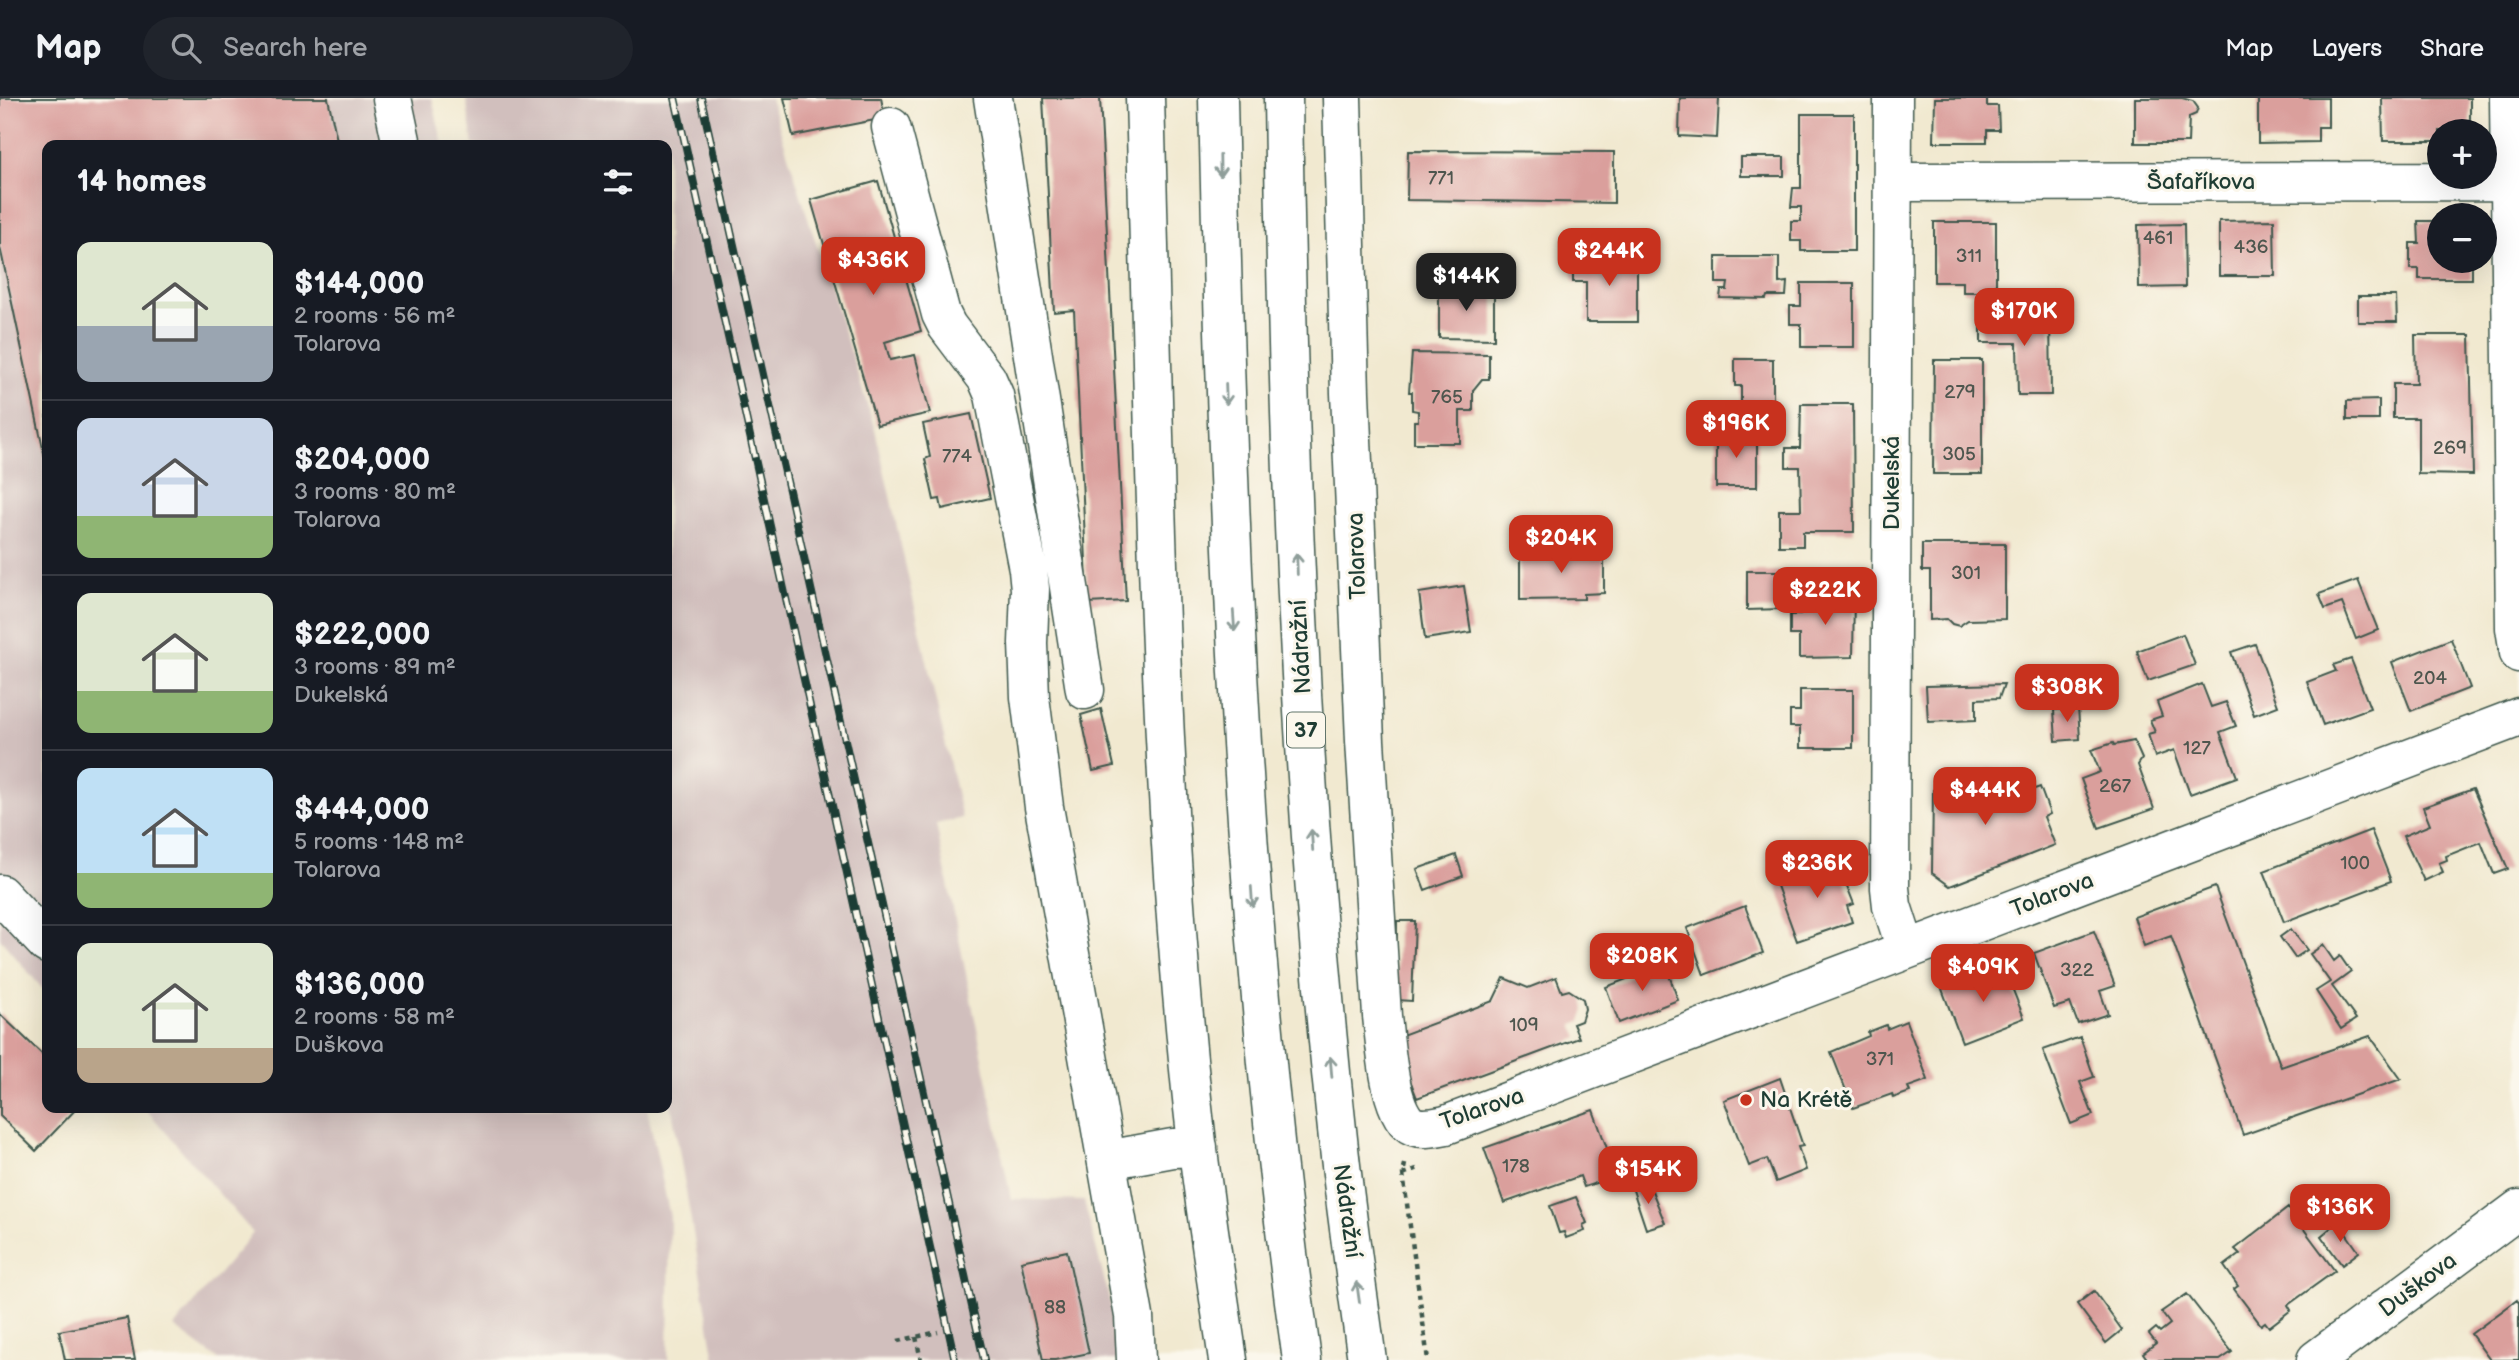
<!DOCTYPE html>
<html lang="en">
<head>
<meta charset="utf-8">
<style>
  :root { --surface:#171b24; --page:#20242c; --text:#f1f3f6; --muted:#9ea1a6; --line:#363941; --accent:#c8321e }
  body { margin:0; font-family:"Balsamiq Sans",sans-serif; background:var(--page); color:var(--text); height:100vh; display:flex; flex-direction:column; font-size:26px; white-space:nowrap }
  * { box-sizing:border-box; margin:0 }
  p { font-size:23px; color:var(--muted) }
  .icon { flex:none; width:38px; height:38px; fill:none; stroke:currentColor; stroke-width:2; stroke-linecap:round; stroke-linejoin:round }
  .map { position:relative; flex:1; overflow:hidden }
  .panel { position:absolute; left:42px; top:42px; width:630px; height:973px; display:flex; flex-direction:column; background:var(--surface); border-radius:14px; box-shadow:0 7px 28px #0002 }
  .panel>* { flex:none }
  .fabs { position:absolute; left:2427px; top:21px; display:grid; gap:14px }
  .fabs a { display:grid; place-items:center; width:70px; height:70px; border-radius:50%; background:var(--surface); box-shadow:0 7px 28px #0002; font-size:35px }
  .price { position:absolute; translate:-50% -60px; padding:0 16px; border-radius:14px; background:var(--accent); color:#fff; font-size:23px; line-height:46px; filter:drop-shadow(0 2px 4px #0008) }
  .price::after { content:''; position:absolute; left:50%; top:42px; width:21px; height:16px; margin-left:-10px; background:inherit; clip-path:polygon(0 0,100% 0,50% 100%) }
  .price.selected { background:#222; color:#fff }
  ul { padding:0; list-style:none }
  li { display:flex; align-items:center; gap:21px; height:175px; padding:0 35px }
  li+li { border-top:2px solid var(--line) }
  li span { display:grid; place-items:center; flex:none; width:196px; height:140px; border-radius:14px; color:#555 }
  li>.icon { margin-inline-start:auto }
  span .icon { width:84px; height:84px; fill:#fffc; stroke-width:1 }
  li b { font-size:30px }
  h2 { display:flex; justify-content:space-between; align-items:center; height:84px; padding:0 35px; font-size:30px }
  header { display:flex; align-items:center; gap:42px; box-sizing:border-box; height:98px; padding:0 35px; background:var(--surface); border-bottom:2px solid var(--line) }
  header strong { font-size:33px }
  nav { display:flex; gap:38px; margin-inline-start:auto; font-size:24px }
  .search { width:490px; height:63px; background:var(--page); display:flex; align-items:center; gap:18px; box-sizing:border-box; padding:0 24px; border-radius:38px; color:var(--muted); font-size:26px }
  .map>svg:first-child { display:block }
  .industrial { fill:#d1bfbd }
  .building { fill:#da9f9c }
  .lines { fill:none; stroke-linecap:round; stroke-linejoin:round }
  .minor-casing { stroke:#3e574b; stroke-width:41 }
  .major-casing { stroke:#3e574b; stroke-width:41 }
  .path { stroke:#3e574b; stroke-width:4.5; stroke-dasharray:5 5; stroke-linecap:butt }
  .minor { stroke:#fff; stroke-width:38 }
  .major { stroke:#fff; stroke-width:38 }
  .rail-casing { stroke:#1f3d34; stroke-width:8 }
  .rail { stroke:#fbf7ec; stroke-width:5; stroke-dasharray:16; stroke-linecap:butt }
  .oneway { stroke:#8f9e9a }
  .poi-dot { fill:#c8321e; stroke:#fbf7ec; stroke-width:2.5 }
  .labels { text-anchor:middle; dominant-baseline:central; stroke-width:6; stroke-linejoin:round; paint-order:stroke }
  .number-label { font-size:19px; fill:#4e564e }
  .shield { fill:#fbf7ec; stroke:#61756b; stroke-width:2 }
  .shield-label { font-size:21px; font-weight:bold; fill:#1f3d34 }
  .street-label { font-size:23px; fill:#1f3d34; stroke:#fbf7ec }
  .poi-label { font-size:23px; fill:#1f3d34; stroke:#fbf7ec; text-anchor:start }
</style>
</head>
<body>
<header>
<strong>Map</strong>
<div class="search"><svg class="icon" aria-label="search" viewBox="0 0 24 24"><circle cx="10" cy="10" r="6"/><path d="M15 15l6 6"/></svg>Search here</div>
<nav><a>Map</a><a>Layers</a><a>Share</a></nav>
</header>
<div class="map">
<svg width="2519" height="1262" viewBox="0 0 2519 1262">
  <rect width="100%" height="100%" fill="#fbf7ec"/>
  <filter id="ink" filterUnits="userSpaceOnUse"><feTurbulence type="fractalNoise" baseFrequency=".0143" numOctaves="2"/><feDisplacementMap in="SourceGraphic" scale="14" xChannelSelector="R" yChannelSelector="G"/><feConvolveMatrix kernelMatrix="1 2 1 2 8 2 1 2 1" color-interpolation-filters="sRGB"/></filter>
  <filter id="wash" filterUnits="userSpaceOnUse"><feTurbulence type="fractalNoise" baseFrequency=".00686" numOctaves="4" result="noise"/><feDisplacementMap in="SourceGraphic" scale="28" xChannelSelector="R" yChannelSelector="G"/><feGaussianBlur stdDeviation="1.57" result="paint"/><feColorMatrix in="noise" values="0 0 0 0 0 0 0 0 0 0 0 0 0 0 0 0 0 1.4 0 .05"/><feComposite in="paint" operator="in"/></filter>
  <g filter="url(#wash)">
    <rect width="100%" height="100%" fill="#f1e9d0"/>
    <path class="industrial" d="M0,0h432l11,47h-396v849l-47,-55z
      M466,0h304l105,331 87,389 -26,6 75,375 73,2 41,159h-410l-48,-280v-935h-194z
      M145,1010h502l23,109 -2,143h-449l-45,-33 79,-94z"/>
    <g id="blocks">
      <path class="building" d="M0,0h328l10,47h-291v322l-47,-220z
        M784,0h97l4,20 -92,18z
        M1043,0h57l26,503 -38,2 -14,-293 -20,2z
        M1680,0h39l-2,40 -38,-2z
        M1935,0h52v8h11l1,24h-12v12h-53z
        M2135,0h47l11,3 5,7 -2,6 -7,3 -1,26h-53z
        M2258,0h70v29h-10v15l-60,1z
        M2382,0h88v33h-30v10h-57z
        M1801,16h53v137h-53v-10h-10v-20h10v-14h-10l2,-19h8z
        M1408,53l206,1v51l-207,-3z
        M1741,59h43v19h-43z
        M878,83l43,150 -36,11 5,18 25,-5 15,58 -53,12 -66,-225z
        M2274,122l1,56h-56v-55z
        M2418,123h22v40h32v18h-53v-10h-9v-26h9z
        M1934,124h62v70h-33v-10h-29z
        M2184,126l1,63 -46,1 -1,-63z
        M1716,159h63v26l8,-1 -1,14h-19l-1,3 -46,-1 1,-8h6l1,-7h-12z
        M1573,160h64v64h-51v-40h-13z
        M1801,185h53v64h-53v-23h-11v-18h11z
        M1439,189l55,1v51l-55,-1z
        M2358,198h38l1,26h-39z
        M2050,216l1,81h-33l-1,-52h-36v-28z
        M2415,237h55l3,140 -55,-1v-56h-25v-34h23z
        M1412,255l77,1v25h-7l-9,11v21h-13v32h-46v-22h4v-10l-6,-1v-18h-3z
        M1735,261h38v44l-32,1v-18h-6z
        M1934,262h48v114h-49z
        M2379,302v20h-32v-19z
        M1801,306h52l1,128h-51v14h-24v-36h22l-1,-43h-14v-19h14z
        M971,316l19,84 -48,11 -2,-10 -6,1 -9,-41 5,-2 -7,-33z
        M1716,335h41v54h-41z
        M1922,446h83v75l-37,1 -9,6 -7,-2 -5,-5 -17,1v-49h-8z
        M1604,453v42l-20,1v5l-64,1v-48z
        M1747,473h33l3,38 -36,1z
        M2358,482l20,50 -22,9 -14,-36 -17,6 -6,-15z
        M1464,488l7,46 -46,7 -6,-46z
        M1800,498h54l-1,61 -54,1v-23h-9v-20h10z
        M2183,536l12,31 -47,16 -11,-30z
        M2451,541l19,49 -59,23 -19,-49z
        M2255,546l23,62 -24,9 -23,-63z
        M2351,561l19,49 -47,17 -16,-43 29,-11 -3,-6z
        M2004,586l-5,14 -23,1v21l-48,2 -2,-36z
        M2202,586l9,23 15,-5 10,24 -16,6 17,45 -47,17 -16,-44 -19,7 -7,-23 7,-2 -5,-12 12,-4 -5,-14z
        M1800,592h53v58h-53v-21h-10v-16h10z
        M2078,609l2,32 -24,2 -2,-31z
        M1101,611l13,57 -21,5 -12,-56z
        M2134,643l8,18 -4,6 16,44 -55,19 -18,-49 19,-7 -9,-22 22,-7 1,2z
        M1992,670l8,20 7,-2 11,9 22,-8 10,27 -6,3 11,28 -105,41 -18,-13 1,-83z
        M2473,691l35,80 -14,5 -13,-32 -35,14 1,4 -8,3 4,9 -19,9 -21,-45 27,-11 -7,-18z
        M2371,732l20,51 -107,41 -20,-51z
        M1456,757l7,21 -38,14 -8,-21z
        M1836,760l18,46 -7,2 5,16 -55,19 -21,-58 44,-16 -1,-2z
        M2215,789l66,180 89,-31 31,43 -158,56 -72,-199 -27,10 -10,-29z
        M1745,808l18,47 -59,22 -17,-47z
        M1397,823h18l-3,80 -16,-1z
        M2291,831l16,21 -12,8 -15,-21z
        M2094,833l21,55 -15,5 8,23 -30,10 -8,-21 -16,5 -20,-55z
        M2323,847l11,16 6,-5 11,16 -19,14 24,33 -15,10 -25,-38 14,-9 -20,-28z
        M1665,866l13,36 -59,23 -13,-36z
        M2003,867l21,53 -62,24 -20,-53z
        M1556,879l6,15 7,-2 14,9 2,10 -4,12 -8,3 6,14 -162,60 -23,-60 99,-37 11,-23 24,10z
        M0,916l47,45v49h30l-41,43 -36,-35z
        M1906,923l22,59 -20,7 2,5 -17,6 -1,-4 -39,14 -22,-56 38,-16 -1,-4 18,-7 1,4z
        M2080,939l14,40 -14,5 13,33 -22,9 -28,-74z
        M1780,980l23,68 -5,1 8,23 -30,12 -9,-23 -18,7 -25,-66z
        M1593,1012l24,66 -33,11 -4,-11 -76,27 -20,-55z
        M1648,1083l17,42 -19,6 -14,-42z
        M1576,1099l11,26 -4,2 2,6 -19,7 -2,-6 -5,1 -9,-27z
        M2288,1110l47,63 -47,34 3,5 -22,17 -4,-5 -4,3 -27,-36 4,-3 -14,-20 16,-12 -5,-5z
        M2338,1124l21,30 -17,13 -21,-29z
        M1067,1153l22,102 -34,7h-12l-22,-99z
        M2094,1193l28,39 -16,13 -29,-39z
        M2187,1196l45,58 -12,8h-72l-5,-7 13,-10 -7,-9 7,-6 4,4 10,-8 -9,-12z
        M2517,1202l2,3v57h-29l-19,-26z
        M127,1220l8,42h-70l-6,-29z"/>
    </g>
  </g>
  <g filter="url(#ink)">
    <use href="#blocks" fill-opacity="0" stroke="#3e574b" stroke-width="2"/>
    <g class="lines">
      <defs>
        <path id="minor" d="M392,0l10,47
          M993,0l92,592
          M1145,0c10,337 12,675 48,1010 9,84 23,168 35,252
          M1342,0l8,295 15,348 17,275c3,24 7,100 31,110 10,4 23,1 33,-1l1073,-408
          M1893,0l-3,790 2,18 14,43
          M2509,0l6,530 4,25
          M891,29l50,187 6,12 40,53 7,16 34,174 2,20 -2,54 2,54 14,110 90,509 2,44
          M1893,84l617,-1
          M0,796l47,50
          M1107,1062l66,-12 25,-1
          M2316,1262l203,-151"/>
        <path id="major" d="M1218,0c9,422 25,844 84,1262
          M1283,0c5,347 17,696 55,1041 8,74 19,148 29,221"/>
      </defs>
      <use href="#minor" class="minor-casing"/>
      <use href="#major" class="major-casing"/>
      <path class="path" d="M1405,1066l-2,10 25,186
        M1403,1076l16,-6
        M916,1239l5,23
        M898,1243l40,-9"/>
      <use href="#minor" class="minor"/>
      <use href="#major" class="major"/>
      <defs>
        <path id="rail" d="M675,0l280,1262
          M701,0l283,1262"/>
      </defs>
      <use href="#rail" class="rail-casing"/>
      <use href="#rail" class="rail"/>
    </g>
    <defs><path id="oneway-shaft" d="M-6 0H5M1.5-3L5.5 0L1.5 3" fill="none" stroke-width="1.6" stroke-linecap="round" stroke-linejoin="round" transform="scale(1.75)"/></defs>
    <g class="oneway">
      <use href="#oneway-shaft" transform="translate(1220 68) rotate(89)"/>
      <use href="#oneway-shaft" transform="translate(1226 296) rotate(88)"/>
      <use href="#oneway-shaft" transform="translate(1297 466) rotate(-92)"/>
      <use href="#oneway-shaft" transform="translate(1234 523) rotate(86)"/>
      <use href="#oneway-shaft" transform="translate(1312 742) rotate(-94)"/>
      <use href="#oneway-shaft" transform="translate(1252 799) rotate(86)"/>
      <use href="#oneway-shaft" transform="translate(1331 969) rotate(-95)"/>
      <use href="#oneway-shaft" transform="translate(1358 1194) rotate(-98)"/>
    </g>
  </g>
  <circle class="poi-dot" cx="1746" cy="1002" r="7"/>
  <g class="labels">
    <g class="number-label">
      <text x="1441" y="80">771</text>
      <text x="2158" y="140">461</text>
      <text x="2251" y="149">436</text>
      <text x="1969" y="158">311</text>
      <text x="1960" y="294">279</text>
      <text x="1447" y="299">765</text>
      <text x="2450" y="350">269</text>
      <text x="1959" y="356">305</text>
      <text x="957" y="358">774</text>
      <text x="1966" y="475">301</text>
      <text x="2430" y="580">204</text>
      <text x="2197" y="650">127</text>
      <text x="2115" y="688">267</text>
      <text x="2355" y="765">100</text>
      <text x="2077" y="872">322</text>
      <text x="1524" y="927">109</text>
      <text x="1880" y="961">371</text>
      <text x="1516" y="1068">178</text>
      <text x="1055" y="1209">88</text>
    </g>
    <rect class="shield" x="1287" y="614.5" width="38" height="35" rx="5"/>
    <g class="shield-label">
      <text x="1306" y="632">37</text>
    </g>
    <g class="street-label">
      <text x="2201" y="84">Šafaříkova</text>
      <text transform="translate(1892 385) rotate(-90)">Dukelská</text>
      <text transform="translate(1357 458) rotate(-92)">Tolarova</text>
      <text transform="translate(1301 549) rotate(-93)">Nádražní</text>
      <text transform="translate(2052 797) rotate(-21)">Tolarova</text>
      <text transform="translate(1482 1011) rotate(-19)">Tolarova</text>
      <text transform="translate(1347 1113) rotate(82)">Nádražní</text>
      <text transform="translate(2418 1187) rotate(-37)">Duškova</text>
    </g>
    <g class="poi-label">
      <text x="1760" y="1002">Na Krétě</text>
    </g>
  </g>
</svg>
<div class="fabs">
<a>+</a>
<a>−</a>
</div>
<b class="price" style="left:1609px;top:190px">$244K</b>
<b class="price" style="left:873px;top:199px">$436K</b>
<b class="price selected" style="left:1466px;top:215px">$144K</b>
<b class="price" style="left:2024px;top:250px">$170K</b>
<b class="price" style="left:1736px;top:362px">$196K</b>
<b class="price" style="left:1561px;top:477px">$204K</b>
<b class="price" style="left:1825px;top:529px">$222K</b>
<b class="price" style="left:2067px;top:626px">$308K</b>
<b class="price" style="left:1985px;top:729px">$444K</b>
<b class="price" style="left:1817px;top:802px">$236K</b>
<b class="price" style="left:1642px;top:895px">$208K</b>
<b class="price" style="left:1983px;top:906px">$409K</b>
<b class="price" style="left:1648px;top:1108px">$154K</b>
<b class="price" style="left:2340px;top:1146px">$136K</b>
<section class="panel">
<h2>14 homes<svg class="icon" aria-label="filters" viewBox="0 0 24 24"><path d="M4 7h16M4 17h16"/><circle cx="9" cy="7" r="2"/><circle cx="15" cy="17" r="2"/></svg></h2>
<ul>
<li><span style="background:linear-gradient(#dfe7d0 60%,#9aa5b1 0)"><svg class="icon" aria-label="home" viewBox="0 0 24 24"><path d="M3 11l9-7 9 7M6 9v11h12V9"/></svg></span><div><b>$144,000</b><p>2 rooms · 56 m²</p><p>Tolarova</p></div></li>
<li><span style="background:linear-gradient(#c9d6e8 70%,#8fb573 0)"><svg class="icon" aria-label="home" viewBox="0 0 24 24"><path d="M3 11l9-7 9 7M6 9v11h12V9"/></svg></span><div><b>$204,000</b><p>3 rooms · 80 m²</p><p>Tolarova</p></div></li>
<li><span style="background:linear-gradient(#dfe7d0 70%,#8fb573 0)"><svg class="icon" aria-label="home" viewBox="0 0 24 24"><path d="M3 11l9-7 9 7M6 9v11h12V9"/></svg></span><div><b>$222,000</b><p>3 rooms · 89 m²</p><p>Dukelská</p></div></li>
<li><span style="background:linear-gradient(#bfe0f5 75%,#8fb573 0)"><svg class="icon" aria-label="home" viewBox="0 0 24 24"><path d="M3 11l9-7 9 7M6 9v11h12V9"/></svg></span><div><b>$444,000</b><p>5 rooms · 148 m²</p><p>Tolarova</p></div></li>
<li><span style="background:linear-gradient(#dfe7d0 75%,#b9a48a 0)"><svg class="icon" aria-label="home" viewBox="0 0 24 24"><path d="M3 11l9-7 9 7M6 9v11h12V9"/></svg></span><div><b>$136,000</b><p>2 rooms · 58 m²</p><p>Duškova</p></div></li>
</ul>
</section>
</div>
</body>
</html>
